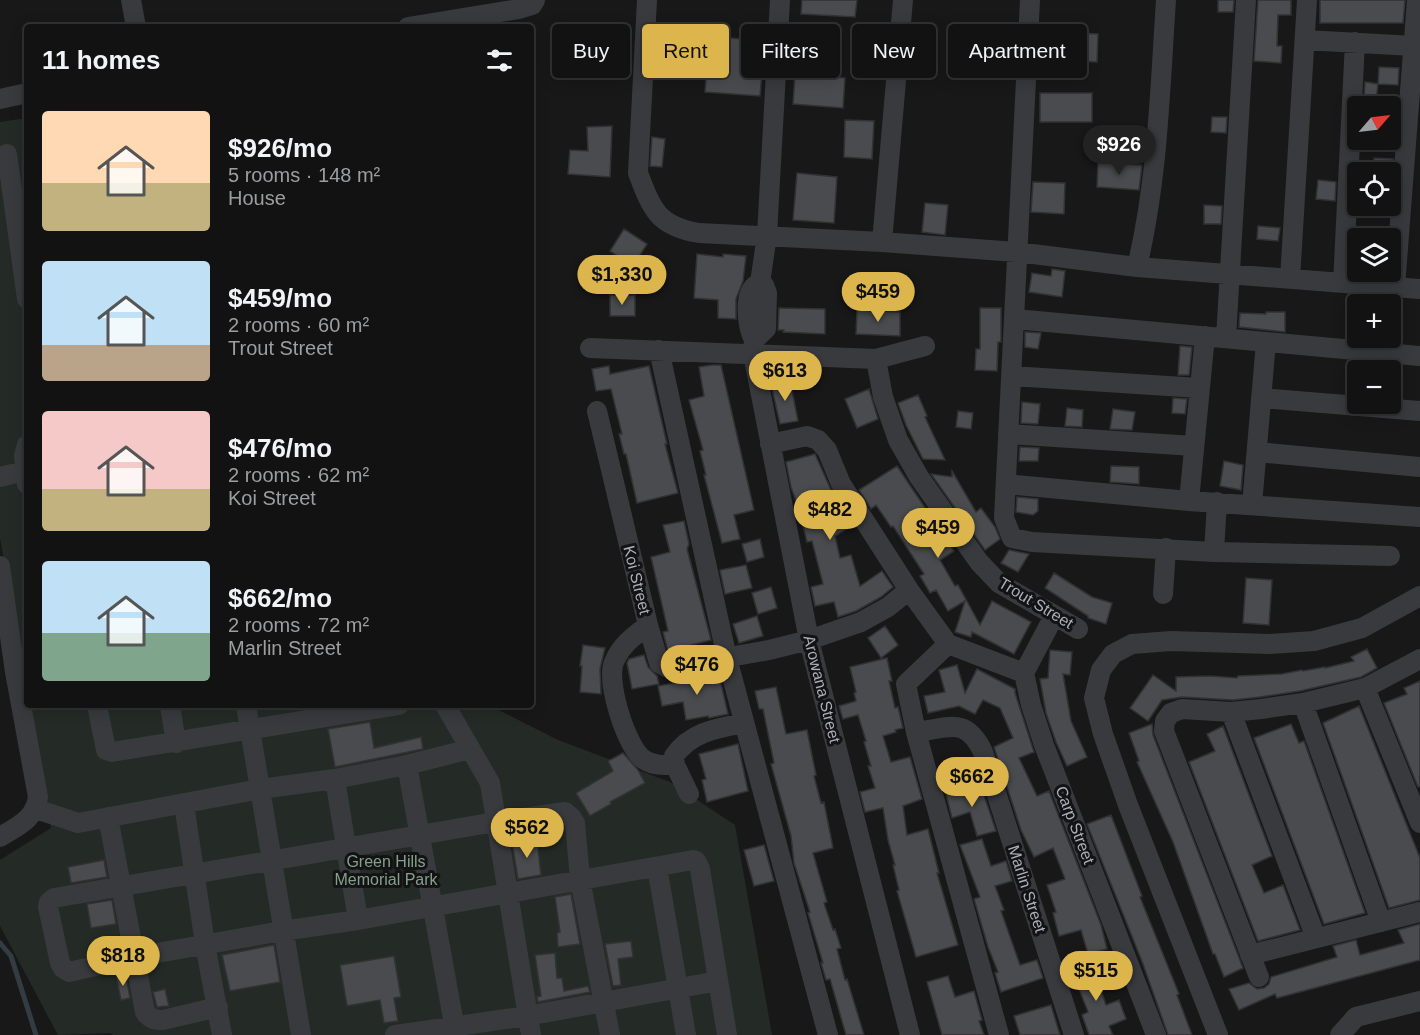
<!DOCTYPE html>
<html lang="en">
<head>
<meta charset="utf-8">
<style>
  :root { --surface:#121213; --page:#1f2021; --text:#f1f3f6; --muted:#9c9ea0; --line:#313233; --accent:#dcb64d }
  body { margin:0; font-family:Arial,sans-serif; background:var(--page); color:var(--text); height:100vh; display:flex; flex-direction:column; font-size:22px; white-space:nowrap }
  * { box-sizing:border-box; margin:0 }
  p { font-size:20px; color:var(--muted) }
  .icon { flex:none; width:33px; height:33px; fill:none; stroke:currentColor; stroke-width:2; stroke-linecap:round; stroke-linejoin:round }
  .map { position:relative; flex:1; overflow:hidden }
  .details { position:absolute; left:24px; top:24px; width:510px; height:684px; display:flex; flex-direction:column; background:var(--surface); border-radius:6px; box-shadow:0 3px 15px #0003,0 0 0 2px var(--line) }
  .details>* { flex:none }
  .top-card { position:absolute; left:552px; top:24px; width:570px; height:54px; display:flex; gap:12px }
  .needle { width:39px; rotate:62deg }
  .buttons { position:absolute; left:1347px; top:96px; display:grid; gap:12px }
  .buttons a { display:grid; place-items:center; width:54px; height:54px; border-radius:6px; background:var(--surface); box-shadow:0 3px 15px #0003,0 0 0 2px var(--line); font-size:30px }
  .price { position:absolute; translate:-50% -51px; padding:0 14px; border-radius:21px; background:var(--accent); color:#111; font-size:20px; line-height:39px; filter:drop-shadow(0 2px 3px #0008) }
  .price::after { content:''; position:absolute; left:50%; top:36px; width:18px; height:14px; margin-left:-9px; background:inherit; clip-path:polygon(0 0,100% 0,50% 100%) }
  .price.on { background:#222; color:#fff }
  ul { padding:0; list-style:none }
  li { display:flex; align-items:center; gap:18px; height:150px; padding:0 18px }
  li span { display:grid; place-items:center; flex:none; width:168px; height:120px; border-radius:6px; color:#555 }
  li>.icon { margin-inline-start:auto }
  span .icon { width:72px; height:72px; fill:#fffc; stroke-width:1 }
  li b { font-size:26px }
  h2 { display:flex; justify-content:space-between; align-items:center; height:72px; padding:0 18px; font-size:26px }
  .tag { padding:0 21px; border-radius:6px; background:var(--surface); box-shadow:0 3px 15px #0003,0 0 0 2px var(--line); font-size:21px; line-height:54px }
  .tag.on { background:var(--accent); color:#111 }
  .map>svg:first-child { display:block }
  .green { fill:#242b26 }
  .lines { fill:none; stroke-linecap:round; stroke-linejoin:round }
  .stream { stroke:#343c43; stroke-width:5 }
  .building { fill:#4a4b4e; stroke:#323235; stroke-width:1.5 }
  .minor { stroke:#393a3e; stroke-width:20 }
  .labels { text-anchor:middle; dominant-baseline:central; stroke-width:6; stroke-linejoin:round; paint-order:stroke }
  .street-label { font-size:16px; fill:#acafb8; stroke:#131315 }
  .park-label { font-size:16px; fill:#85a089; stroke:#131315 }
</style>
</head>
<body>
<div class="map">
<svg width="1420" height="1035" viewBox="0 0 1420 1035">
  <rect width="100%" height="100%" fill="#181819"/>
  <path class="green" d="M27,118v575l-27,-155v-416z
    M29,705h460l69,35 112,42 65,43 37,210h-659l-3,-2 -52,2 -58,-109v-66l51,-32z"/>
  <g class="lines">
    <path class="stream" d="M0,943l11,13 25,79"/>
  </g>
  <path class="building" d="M802,0h55l-2,17 -54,-3z
    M1218,0h16l-1,12h-15z
    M1258,0h33v15h-13l-1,31h5l-1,17 -27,-2z
    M1320,0h85l-2,23h-83z
    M1054,32l44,2 -1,28 -44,-2z
    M720,37l32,3 -2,32h12l-2,24 -55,-4 2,-24 10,1z
    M657,38l35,2 -1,15 -35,-2z
    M1379,67l20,1 -1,17 -20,-1z
    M795,74l50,4 -2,30 -50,-4z
    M1365,82l13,2 -2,17 -12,-2z
    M1040,93h52v29h-52z
    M1212,117h15l-1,16 -15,-1z
    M845,120l29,1 -2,38 -28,-2z
    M612,126l-2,51 -42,-3 2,-24 18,1 -1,-24z
    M652,137l13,2 -3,28 -12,-1z
    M1374,158l19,1 -1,13h-18z
    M1098,162l44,3 -3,25 -42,-3z
    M797,173l40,4 -3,46 -41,-3z
    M1318,180l18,2 -1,19 -19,-2z
    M1033,182l32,1 -1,31 -33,-2z
    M925,203l23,2 -3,30 -23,-3z
    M1204,205l18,1 -1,18h-17z
    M1258,226l22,2 -2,13 -21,-2z
    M624,229l23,15 -14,22 -23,-15z
    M697,254l26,3v-3l23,2 -3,25 -7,18v20l-18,-1v-18l-24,-2z
    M1052,269l13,2 -3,26 -33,-5 3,-19 19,3z
    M610,295h25v21h-25z
    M779,308l46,1v25l-42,-2 1,-2h-6z
    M980,308h21v34h-3l-1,29 -22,-1 1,-21h4z
    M857,310l43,2v24l-44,-2z
    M1266,312h19v20l-46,-5 1,-14 26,1z
    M1025,332l16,1 -3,16 -13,-2z
    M1180,346l12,1 -3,28h-11z
    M712,365h9l33,145 -20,5 6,24 -18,4 -18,-68h2l-6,-24 3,-1 -14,-50 15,-4 -5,-29z
    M609,366l1,8 39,-8 18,78h-2l13,49 -41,10 -11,-49h-2l-5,-20h3l-11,-45 -15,2 -4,-22z
    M790,380l8,41 -18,3 -9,-40z
    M869,389l9,30 -21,9 -12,-29z
    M918,395l9,21 -2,1 20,43 -22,-1 -17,-34 -8,-22z
    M1173,398l14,1 -2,15 -13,-1z
    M1022,402l18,2 -2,20 -17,-1z
    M1067,408l16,2 -1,17 -17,-1z
    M1113,409l22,3 -3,18 -22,-1z
    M958,411l15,2 -2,16 -15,-2z
    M1020,447l19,1 -1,13h-19z
    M815,454l16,36 22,35 -18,11 5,22 11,-3 9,31 22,-15 11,16 -12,10 -25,14 -18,6 -4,-15 -19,4 -4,-19 12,-3 -11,-43 -5,1 -8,-33 -8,-22 -5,-25z
    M1224,461l19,4 -2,25 -21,-4z
    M897,466l57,85 -14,9 15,26 3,-1 22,40 12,-24 39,21 -17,32 -42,-22 -1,5 -16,-5 10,-31 -17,10 -12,-21 -6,3 -10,-17 4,-2 -31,-48 -2,1 -15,-22 -5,4 -12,-19z
    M1111,466l28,1v17l-29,-2z
    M952,471l24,41 5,-4 14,19 5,12 -15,11 -54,-76 21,3z
    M1017,497l21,2v12l-5,4 -17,-3z
    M684,521l5,23 -2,5 24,91 -43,11 -5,-19 5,-1 -17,-74 19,-5 -7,-27z
    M760,539l4,18 -17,5 -5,-18z
    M1009,550l20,4 -11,18 -17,-9z
    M746,565l6,23 -27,6 -5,-24z
    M1054,573l38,24 20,6 -6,21 -18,-6v-2l-43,-28z
    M1246,578l26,2 -3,45 -26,-2z
    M771,587l6,21 -19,6 -6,-21z
    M757,616l6,20 -24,7 -6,-19z
    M885,626l13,19 -17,13 -13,-20z
    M583,645l22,3 -5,21 1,25 -21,-2 2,-26h-2z
    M1367,649l10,19 -16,9 -61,14 -40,6 -27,3 -51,-3 -20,3 -14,21 -18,-13 23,-33 23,16v-14l34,-1 27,2 1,-2 44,-2 20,-4 1,1 22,-4v1l29,-7 -3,-4z
    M1050,650l22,2 -2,23 -7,-1 8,47 16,36 -20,9 -11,-24 -10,-29 -6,-34 8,-1z
    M644,655l4,12 9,9 2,8 -27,5 -5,-26 2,-4z
    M887,658l5,23h-3l6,27 3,-1 5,21 -8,2 1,2 -13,4 8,26 19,-5 12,42 -19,7 4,29 21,-6 11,44h-2l21,72 -42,12 -19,-66 2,-1 -6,-25h2l-7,-25 -5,-32 -18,4 -5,-20 15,-4 -7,-22h3l-7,-24 2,-1 -8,-26 -15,4 -4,-13 17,-5 -2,-8 2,-1 -6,-25z
    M957,665l8,28 12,-24 38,20v4l19,59 -15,6 18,38 12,-5 52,134 6,24 -19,5 -7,-24 -22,6 -6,-23 3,-1 -9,-27 18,-6 -12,-31 -19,9 -13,-27 -27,-83 19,-9 -13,-30 -17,-8 -8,14 -16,-8 -31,7 -4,-17 21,-4 -6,-22z
    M718,671l10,43 -19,4 -1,-2 -22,4 -3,-18 -21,4 -4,-20 42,-8v-3z
    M1420,681v105l-2,1 -34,-84 23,-9 -3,-6z
    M776,687l10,47 21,-4 9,45 -2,1 7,27 3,-1 9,46 -20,5 14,49 -3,1 9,27 2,-1 6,19 -4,1 8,31 2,-1 17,56h-18l-16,-56 -4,1 -5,-17h2l-15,-50 2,-1 -16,-49 -3,-27 -20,-72 3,-1 -11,-54h-4l-4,-18z
    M1359,706l61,152v42l-31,8 -66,-185z
    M370,722l4,26 47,-11 2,12 -88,18 -7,-38z
    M1152,724l1,11 90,233 -19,9 -9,-23h-2l-40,-112 -36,-80 2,-1 -10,-28z
    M1291,724l8,19 5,-2 61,172 -41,11 -70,-186z
    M1223,726l49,130 -20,9 12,28 19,-8 17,45 -42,11 -69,-179 26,-11 -8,-17z
    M738,744l10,47 -41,11 -5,-22 4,-1 -7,-25z
    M623,753l15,17 7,13 -35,19 1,2 -21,12 -14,-23 37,-22 -5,-10z
    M980,783l16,48 -19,5 -7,-24 -18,6 -6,-24z
    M1111,815l31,81 -2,1 39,97 -2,1 15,40h-24l-25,-71 -56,-140z
    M537,839l4,36 -23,4 -6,-37z
    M982,839l9,27 15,-5 6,20 -17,5 9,24 -3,1 19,54 17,-5 6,18 -42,14 -6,-19 3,-1 -10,-25 -14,-48 6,-2 -20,-52z
    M764,845l10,36 -20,5 -10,-36z
    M104,860l3,17 -36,6 -3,-16z
    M571,894l9,50 -22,3 -1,-14 3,-1 -5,-35z
    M112,900l4,24 -25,4 -4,-24z
    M1420,924v36l-143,38 -2,-4 -36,16 -10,-21 20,-6 8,6 7,-1 5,-4 2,-7 66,-20 -4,-11 23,-6 4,15 44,-12 -6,-13z
    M631,941l2,16 -15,2 3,26 -8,1 -8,-42z
    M274,945l6,37 -50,9 -8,-36z
    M555,953l2,25h5l2,13 24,-5 2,6 -52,10 -1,-5 4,-1 -6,-41z
    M394,956l7,41 -7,1 4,23 -14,2 -4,-23 -33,6 -7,-41z
    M1091,960l15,45 13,-5 7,19 -17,7 4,9h-24l-7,-20 6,-3 -18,-46z
    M126,975l4,23 -9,2 -5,-23z
    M948,976l7,21 19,-6 8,29 -3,1 5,14h-42l-15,-53z
    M165,989l4,17 -12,1 -4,-15z
    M1051,1005l9,30h-40l-6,-19z"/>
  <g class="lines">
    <path class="minor" d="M131,0l5,27
      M647,0l-9,173c14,37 20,53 61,60l183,9 134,10 121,15 283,22
      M1030,0l-26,518 8,20 20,4 182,10 176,4
      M408,27l111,-18 13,-4 3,-5
      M1305,40l109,6
      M0,99l27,-6
      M7,154l20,145
      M882,242l21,-242
      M1137,267c21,-88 23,-178 29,-267
      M1290,279l17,-279
      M1343,283l12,-241
      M1395,287l22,-287
      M1015,319l405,37
      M1226,338l20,-338
      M754,340l-1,14 56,286 101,395
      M754,340l12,-11 1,-36 -3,-8 -4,-2 7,-48 13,-235
      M754,340c-7,-14 -12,-51 6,-57
      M590,348l286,11 49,-13
      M659,350l68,308 101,377
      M876,359l7,38 15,43 21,37 60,85 20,21 79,46
      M1012,376l187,12
      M1261,398l159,13
      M597,411l51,214 11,38 9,5 101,-18 40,-10 52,-18 27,-15 21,-17
      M1008,434l186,12
      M770,444l37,-8 11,4 9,10 14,34 68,106 39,54 76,29
      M27,445l-3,11 3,28
      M1257,452l163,15
      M0,477l24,-6
      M1006,484l183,17 231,16
      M1189,501l16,-165
      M1252,505l14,-163
      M1214,552l3,-50
      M0,566l15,106 23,125c-3,22 -20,29 -38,40
      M1163,594l3,-46
      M1054,616l-30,57 7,32 13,40 112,290
      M648,625c-14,11 -27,20 -34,37 -8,20 12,84 29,97 10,7 21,6 32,6
      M948,644l-42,40 10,48 83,303
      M1365,688l55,135
      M1303,703l78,219
      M97,705l9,45 6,2 287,-47
      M170,705l6,38
      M246,705l55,330
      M445,705l45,78 41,252
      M1231,712l85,226
      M916,732c33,-4 50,-16 67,20l91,283
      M407,765l49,270
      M335,779l23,141
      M689,794l-14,-29 -1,-9c17,-24 43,-28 70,-33
      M184,804l21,140 17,91
      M36,809l42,14 182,-34 75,-10 72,-14 63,-16
      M108,817l37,195c5,7 9,8 18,8l55,-13
      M657,867l29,168
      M1250,955l170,-43
      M1259,977l-88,-228 -7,-18 1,-10 6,-8 11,-4 49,3 30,-3 42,-6 62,-15 55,-29
      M395,1035l132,-19 191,-35
      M610,1035l-30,-156 -5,-56 -4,-6 -6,-5 -70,10 -441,76 -5,4 -1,5 12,56 3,5 6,4 65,-15 148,-26 76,-11 335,-60 3,1 4,8 27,166
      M1218,1035l-90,-230 -25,-71 -9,-36 7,-28 12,-16 19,-10 39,-3 99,3 44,-3 48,-13 58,-32
      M1340,1035l16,-18 64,-16"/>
  </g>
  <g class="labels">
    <g class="street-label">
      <text transform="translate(637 580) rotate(76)">Koi Street</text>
      <text transform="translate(1036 603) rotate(31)">Trout Street</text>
      <text transform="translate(822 689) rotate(76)">Arowana Street</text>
      <text transform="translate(1075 825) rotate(69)">Carp Street</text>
      <text transform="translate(1027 889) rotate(72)">Marlin Street</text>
    </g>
    <g class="park-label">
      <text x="386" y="861">Green Hills<tspan x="386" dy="18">Memorial Park</tspan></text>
    </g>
  </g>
</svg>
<div class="buttons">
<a><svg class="needle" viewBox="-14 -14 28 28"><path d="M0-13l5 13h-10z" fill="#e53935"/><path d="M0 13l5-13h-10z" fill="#9c9ea0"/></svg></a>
<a><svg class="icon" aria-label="locate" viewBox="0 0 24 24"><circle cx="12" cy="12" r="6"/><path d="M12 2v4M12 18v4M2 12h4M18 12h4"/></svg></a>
<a><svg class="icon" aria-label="layers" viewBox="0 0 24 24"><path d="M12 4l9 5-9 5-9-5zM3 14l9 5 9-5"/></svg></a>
<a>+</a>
<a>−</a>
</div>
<b class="price on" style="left:1119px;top:176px">$926</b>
<b class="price" style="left:622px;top:306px">$1,330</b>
<b class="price" style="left:878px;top:323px">$459</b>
<b class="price" style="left:785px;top:402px">$613</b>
<b class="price" style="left:830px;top:541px">$482</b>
<b class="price" style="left:938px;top:559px">$459</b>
<b class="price" style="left:697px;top:696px">$476</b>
<b class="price" style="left:972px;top:808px">$662</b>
<b class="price" style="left:527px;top:859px">$562</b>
<b class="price" style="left:123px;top:987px">$818</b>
<b class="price" style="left:1096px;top:1002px">$515</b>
<div class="top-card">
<a class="tag">Buy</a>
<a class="tag on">Rent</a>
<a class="tag">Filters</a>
<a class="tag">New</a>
<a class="tag">Apartment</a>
</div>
<section class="details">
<h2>11 homes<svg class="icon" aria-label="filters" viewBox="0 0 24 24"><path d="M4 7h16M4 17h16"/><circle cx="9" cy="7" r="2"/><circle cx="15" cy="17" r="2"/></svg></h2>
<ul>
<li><span style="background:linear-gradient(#ffd9b3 60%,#c2b280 0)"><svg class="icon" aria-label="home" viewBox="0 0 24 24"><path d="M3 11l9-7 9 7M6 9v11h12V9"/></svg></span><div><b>$926/mo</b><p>5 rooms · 148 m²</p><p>House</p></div></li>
<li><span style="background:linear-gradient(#bfe0f5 70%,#b9a48a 0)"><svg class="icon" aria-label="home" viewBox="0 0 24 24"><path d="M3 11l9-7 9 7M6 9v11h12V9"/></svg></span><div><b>$459/mo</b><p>2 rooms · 60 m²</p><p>Trout Street</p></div></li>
<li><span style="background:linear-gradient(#f6c9c9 65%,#c2b280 0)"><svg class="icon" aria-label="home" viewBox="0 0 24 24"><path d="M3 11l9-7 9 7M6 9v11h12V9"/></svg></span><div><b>$476/mo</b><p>2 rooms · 62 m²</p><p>Koi Street</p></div></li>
<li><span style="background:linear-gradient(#bfe0f5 60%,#7fa58c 0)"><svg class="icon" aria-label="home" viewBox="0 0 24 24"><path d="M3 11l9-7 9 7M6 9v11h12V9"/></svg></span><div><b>$662/mo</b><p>2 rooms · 72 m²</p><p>Marlin Street</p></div></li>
</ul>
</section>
</div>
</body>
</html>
